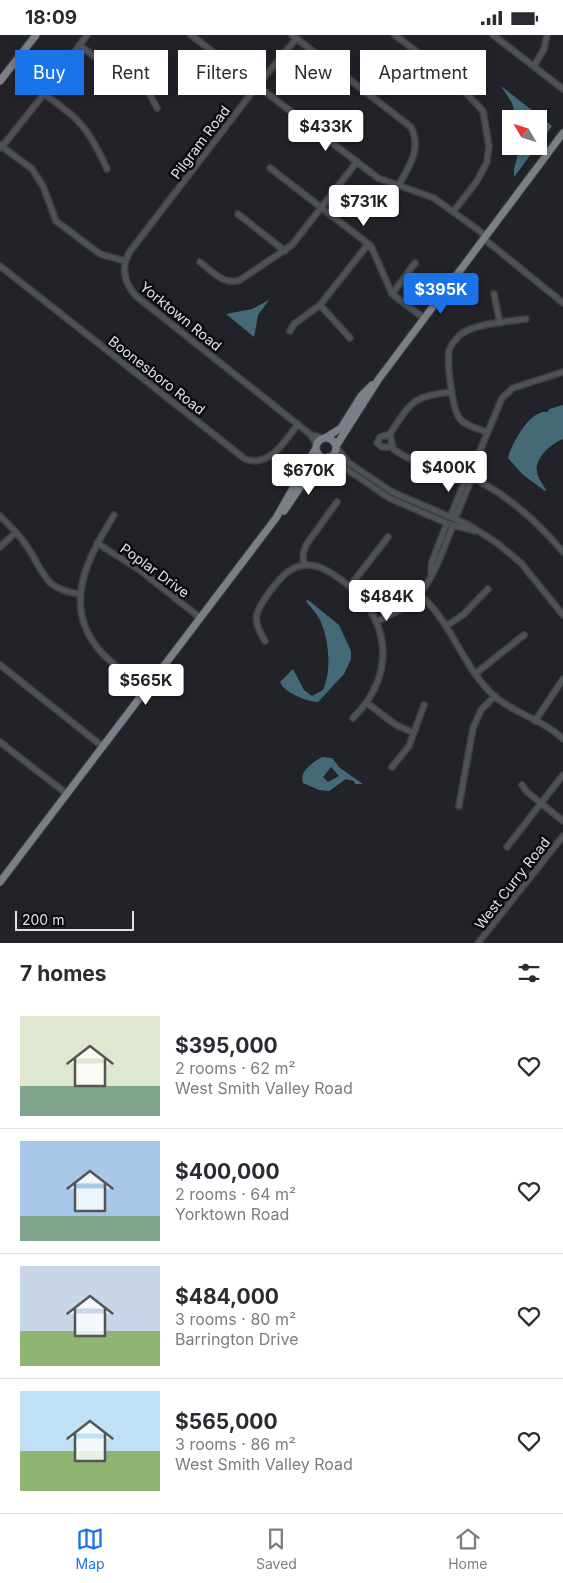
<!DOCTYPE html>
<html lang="en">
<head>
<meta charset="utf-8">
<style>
  :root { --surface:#fff; --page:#f7f7f7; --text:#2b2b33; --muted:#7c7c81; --line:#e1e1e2; --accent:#1a73e8 }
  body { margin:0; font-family:Inter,sans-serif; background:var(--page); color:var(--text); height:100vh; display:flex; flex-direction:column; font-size:19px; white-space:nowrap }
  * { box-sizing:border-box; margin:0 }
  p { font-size:16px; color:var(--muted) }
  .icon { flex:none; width:28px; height:28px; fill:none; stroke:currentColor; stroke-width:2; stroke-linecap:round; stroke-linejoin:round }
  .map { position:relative; height:908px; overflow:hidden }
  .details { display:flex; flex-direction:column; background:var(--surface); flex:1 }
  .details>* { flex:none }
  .banner { position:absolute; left:15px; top:15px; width:534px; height:45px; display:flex; gap:10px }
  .needle { width:32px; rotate:308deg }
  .fabs { position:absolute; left:502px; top:75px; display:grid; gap:10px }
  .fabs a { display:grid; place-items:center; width:45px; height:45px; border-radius:0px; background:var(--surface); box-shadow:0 2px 8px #0003; font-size:25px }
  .scale { position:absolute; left:15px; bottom:12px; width:119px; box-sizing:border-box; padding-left:5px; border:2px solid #e0e1e6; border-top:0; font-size:14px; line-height:18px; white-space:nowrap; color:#e0e1e6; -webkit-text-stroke:4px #0b0c0f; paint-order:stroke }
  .price { position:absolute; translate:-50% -42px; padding:0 11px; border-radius:5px; background:#fff; color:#222; font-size:16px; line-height:32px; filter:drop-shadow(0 1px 2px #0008) }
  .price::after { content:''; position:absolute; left:50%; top:30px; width:15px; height:11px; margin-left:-8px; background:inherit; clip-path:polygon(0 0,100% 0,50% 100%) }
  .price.on { background:var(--accent); color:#fff }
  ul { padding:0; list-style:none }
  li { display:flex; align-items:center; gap:15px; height:125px; padding:0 20px }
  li+li { border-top:1px solid var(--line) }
  li span { display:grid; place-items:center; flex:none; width:140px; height:100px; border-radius:0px; color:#555 }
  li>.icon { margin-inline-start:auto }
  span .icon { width:60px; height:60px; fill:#fffc; stroke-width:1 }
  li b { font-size:21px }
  h2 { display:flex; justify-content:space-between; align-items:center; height:60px; padding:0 20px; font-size:21px }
  .tag { padding:0 18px; border-radius:0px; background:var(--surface); box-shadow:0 2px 8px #0003; font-size:18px; line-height:45px }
  .tag.on { background:var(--accent); color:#fff }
  .status { display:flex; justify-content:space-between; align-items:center; height:35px; padding:0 25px; background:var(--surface); direction:ltr }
  .status svg { height:14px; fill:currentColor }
  .tabs { display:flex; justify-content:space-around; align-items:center; height:70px; border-top:1px solid var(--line); background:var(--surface); font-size:14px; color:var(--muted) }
  .tabs a { display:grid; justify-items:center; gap:2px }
  .tabs .on { color:var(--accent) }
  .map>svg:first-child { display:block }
  .water { fill:#446a77; fill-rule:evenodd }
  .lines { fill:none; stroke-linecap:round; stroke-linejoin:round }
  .minor-casing { stroke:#3d3d43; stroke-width:8 }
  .major-casing { stroke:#3d3d43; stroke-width:9 }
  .minor { stroke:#4f5255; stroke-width:5 }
  .major { stroke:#7b8087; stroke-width:7 }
  .labels { text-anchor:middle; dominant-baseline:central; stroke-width:5; stroke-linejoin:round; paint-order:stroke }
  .street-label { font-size:14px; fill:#e0e1e6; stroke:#0b0c0f }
</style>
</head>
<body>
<div class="status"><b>18:09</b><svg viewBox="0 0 49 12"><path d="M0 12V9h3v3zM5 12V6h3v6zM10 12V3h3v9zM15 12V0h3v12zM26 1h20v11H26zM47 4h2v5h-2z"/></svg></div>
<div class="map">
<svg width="563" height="908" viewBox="0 0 563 908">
  <rect width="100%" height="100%" fill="#222229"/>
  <path class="water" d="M501,51l51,40 -13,18v-25h-23l-4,-16z
    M520,111h17l-23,31v-8z
    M269,265l-11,15 -4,22 -28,-23 26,-5z
    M563,370v34c-11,4 -29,19 -26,33 1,7 6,12 9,18l-1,1 -23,-17 -14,-16c4,-15 22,-49 40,-46l1,-3z
    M308,565l31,25 12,26v8l-7,15 -26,28c-11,0 -35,-10 -38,-20l13,-13 11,21 8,6 11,-6c9,-20 6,-50 -3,-70 -3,-7 -10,-13 -14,-19z
    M322,722l10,1 8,10 23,16h-8l-1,-3 -8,-2 -17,12 -10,-1 -16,-7c-4,-12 9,-20 19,-26zM331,732l8,9 -11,6 -5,-5z"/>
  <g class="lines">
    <defs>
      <path id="minor" d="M191,0l187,143 56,20 51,37
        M292,0l119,92c11,22 -2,40 -13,59
        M395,0l61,47 27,29 6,35 -2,16 -10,19 -24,31
        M493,0l70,54
        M296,4l-39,47 -126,164c-11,16 -7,33 5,46l175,139 12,3
        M79,10l20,15 22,8 16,9 11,14 9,17
        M534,31l10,-17 3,-14
        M44,59c36,25 45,35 63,75
        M0,110l32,24 11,17 13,35 44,33 25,7
        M1,113l43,-54 43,-59
        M270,133l101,78 21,48 33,25
        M238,179l47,37
        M483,203l80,65
        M200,227c12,9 24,24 40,18l52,-35 64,-82
        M0,231l245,193c25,9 40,-18 53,-35
        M392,259l23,-31
        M494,259l6,29
        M320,270l30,33
        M290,296l4,-7 26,-19 45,-57 6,-2
        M452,357c-40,4 -41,10 -62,42l3,15c22,16 43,15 68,24 41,16 74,46 102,79
        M487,397c-9,-3 -21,-6 -27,-13 -8,-10 -13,-55 -11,-68 1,-5 7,-12 11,-16 12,-11 50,-14 66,-16
        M390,399l-10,3 -3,6 5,4h10
        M311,400l6,11
        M336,412l13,16 43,29 77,33 28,18 24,20 42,52
        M329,422l60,41 60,26 26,7
        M469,442l33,-79 11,-10 50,-16
        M114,480c-26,43 -54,91 -13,137 13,14 30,25 45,37
        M0,481c9,9 19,18 26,29 19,27 16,44 54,49
        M450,482l17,-41
        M455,484l17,-41
        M97,508l44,28 58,46
        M0,512l16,-15
        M304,530l-1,-11 3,-9 31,-43
        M431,538l1,-11 15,-39
        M350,551l38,-49
        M419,559c33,28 43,72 75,102 21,18 50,24 69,43
        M376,587c15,-8 32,-14 43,-27 16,-20 25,-47 34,-70
        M446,591l17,-11 25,-26
        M265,606c-13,-21 -11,-27 3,-47 10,-13 20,-28 38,-29 12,-1 24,7 34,14 51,36 58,95 13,139
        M0,630l102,81
        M475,639l49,-39
        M367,668l29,22 18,8
        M535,686l28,-42
        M0,707l67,52
        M392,732l17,-21 15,-41
        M522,750l5,7 36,29
        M459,771l14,-78 8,-18 14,-14
        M507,812l56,-72
        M478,908l85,-107"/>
      <path id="major" d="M0,46l36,-46
        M325,403l16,-10 20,-32 11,-11
        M316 413a10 10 0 1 1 20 0a10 10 0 1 1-20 0Z
        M336,411l42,-66 185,-247
        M284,476l30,-44 14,-10
        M0,847l276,-364 40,-70"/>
    </defs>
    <use href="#minor" class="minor-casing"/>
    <use href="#major" class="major-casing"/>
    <use href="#minor" class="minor"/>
    <use href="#major" class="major"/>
  </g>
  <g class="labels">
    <g class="street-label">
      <text transform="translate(200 107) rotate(-53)">Pilgram Road</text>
      <text transform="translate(181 281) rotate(39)">Yorktown Road</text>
      <text transform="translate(157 340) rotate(38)">Boonesboro Road</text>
      <text transform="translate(155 535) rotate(36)">Poplar Drive</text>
      <text transform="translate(512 848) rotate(-52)">West Curry Road</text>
    </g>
  </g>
</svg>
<div class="fabs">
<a><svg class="needle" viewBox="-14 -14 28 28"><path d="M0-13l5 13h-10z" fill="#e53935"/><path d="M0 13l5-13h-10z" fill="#7c7c81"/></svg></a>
</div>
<div class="scale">200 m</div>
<b class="price" style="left:326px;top:117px">$433K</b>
<b class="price" style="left:364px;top:192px">$731K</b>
<b class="price on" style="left:441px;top:280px">$395K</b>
<b class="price" style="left:449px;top:458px">$400K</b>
<b class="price" style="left:309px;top:461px">$670K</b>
<b class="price" style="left:387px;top:587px">$484K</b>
<b class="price" style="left:146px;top:671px">$565K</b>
<div class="banner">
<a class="tag on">Buy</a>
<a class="tag">Rent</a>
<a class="tag">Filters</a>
<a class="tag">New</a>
<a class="tag">Apartment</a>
</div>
</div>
<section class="details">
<h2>7 homes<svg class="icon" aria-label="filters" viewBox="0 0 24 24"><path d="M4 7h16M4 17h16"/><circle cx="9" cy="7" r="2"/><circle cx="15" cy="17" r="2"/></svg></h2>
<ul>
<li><span style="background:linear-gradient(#dfe7d0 70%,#7fa58c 0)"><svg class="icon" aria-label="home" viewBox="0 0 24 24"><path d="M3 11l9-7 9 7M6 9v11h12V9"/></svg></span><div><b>$395,000</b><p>2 rooms · 62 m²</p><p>West Smith Valley Road</p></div><svg class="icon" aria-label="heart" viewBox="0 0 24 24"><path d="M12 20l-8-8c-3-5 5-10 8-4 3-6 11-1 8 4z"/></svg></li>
<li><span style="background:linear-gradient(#a9c7e8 75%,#7fa58c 0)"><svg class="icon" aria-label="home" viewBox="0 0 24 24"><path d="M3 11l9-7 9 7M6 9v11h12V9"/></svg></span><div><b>$400,000</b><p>2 rooms · 64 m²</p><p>Yorktown Road</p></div><svg class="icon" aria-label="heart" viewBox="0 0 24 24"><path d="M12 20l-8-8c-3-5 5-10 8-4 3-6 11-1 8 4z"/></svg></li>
<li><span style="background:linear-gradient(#c9d6e8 65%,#8fb573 0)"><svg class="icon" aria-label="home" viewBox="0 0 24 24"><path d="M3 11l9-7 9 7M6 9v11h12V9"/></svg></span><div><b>$484,000</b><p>3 rooms · 80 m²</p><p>Barrington Drive</p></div><svg class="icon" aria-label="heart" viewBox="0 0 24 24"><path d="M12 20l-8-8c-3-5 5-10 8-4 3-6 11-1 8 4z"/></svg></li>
<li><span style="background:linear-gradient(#bfe0f5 60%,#8fb573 0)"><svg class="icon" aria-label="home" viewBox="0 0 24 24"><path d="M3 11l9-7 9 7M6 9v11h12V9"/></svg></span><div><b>$565,000</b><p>3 rooms · 86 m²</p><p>West Smith Valley Road</p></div><svg class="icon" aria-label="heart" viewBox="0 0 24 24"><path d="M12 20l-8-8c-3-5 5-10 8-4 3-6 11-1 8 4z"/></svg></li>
</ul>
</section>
<nav class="tabs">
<a class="on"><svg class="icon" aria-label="map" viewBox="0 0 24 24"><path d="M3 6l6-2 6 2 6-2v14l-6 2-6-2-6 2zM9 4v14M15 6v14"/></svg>Map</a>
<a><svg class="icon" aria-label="saved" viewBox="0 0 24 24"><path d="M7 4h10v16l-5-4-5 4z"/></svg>Saved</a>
<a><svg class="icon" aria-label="home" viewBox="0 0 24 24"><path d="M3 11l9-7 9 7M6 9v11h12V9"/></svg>Home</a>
</nav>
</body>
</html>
